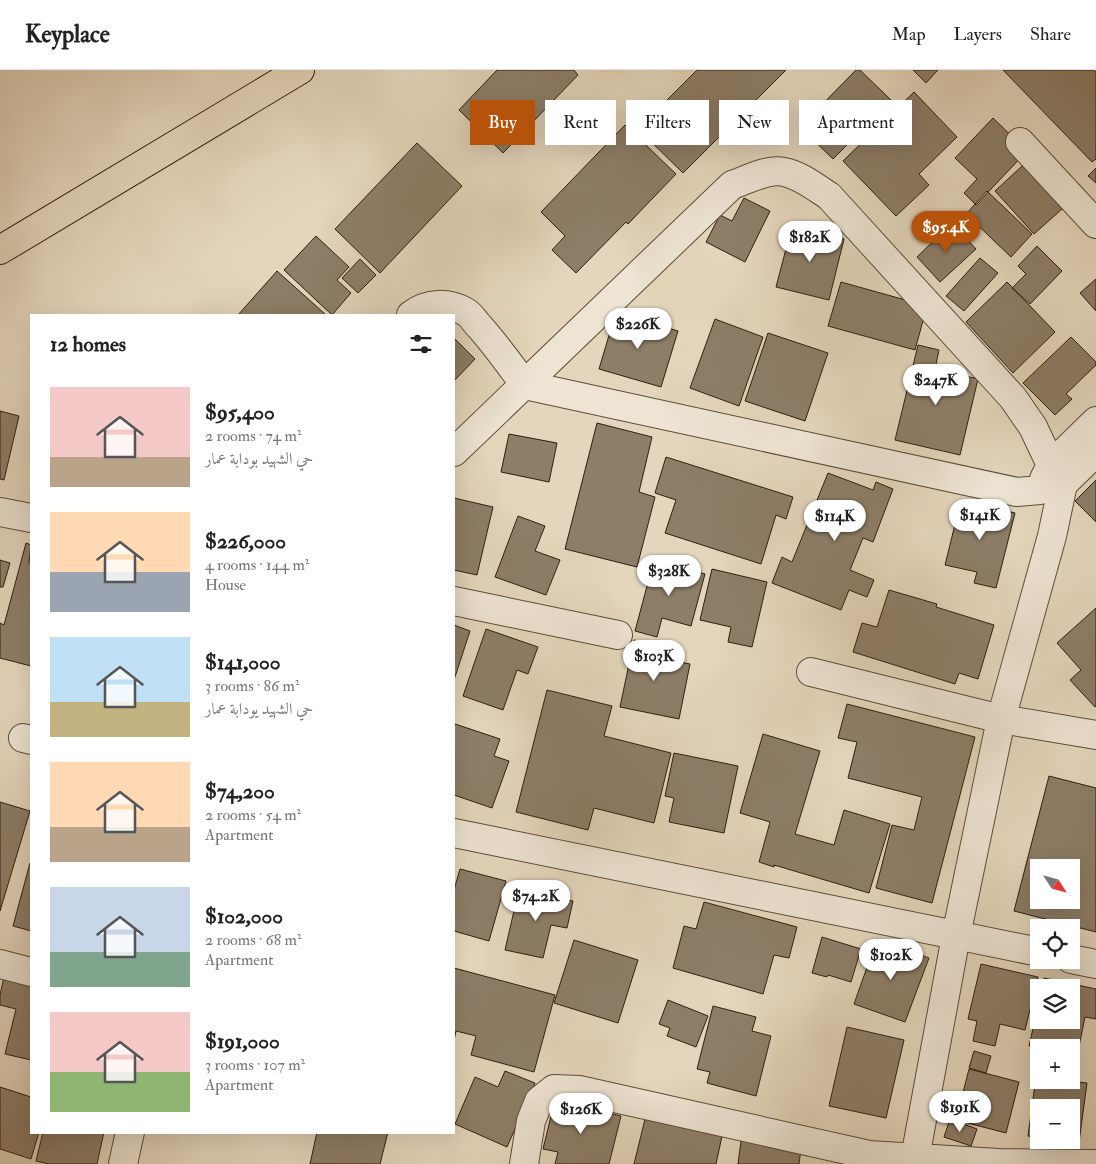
<!DOCTYPE html>
<html lang="en">
<head>
<meta charset="utf-8">
<style>
  :root { --surface:#fff; --page:#f6f6f6; --text:#222; --muted:#767676; --line:#e0e0e0; --accent:#b45309 }
  body { margin:0; font-family:"IM FELL Double Pica",Amiri,serif; background:var(--page); color:var(--text); height:100vh; display:flex; flex-direction:column; font-size:19px; white-space:nowrap }
  * { box-sizing:border-box; margin:0 }
  p { font-size:16px; color:var(--muted) }
  .icon { flex:none; width:28px; height:28px; fill:none; stroke:currentColor; stroke-width:2; stroke-linecap:round; stroke-linejoin:round }
  .map { position:relative; flex:1; overflow:hidden }
  .side { position:absolute; left:30px; top:244px; width:425px; height:820px; display:flex; flex-direction:column; background:var(--surface); border-radius:0px; box-shadow:0 5px 20px #0002 }
  .side>* { flex:none }
  .hud { position:absolute; left:470px; top:30px; width:475px; height:45px; display:flex; gap:10px }
  .needle { width:32px; rotate:126deg }
  .tools { position:absolute; left:1030px; top:789px; display:grid; gap:10px }
  .tools a { display:grid; place-items:center; width:50px; height:50px; border-radius:0px; background:var(--surface); box-shadow:0 5px 20px #0002; font-size:25px }
  .price { position:absolute; translate:-50% -42px; padding:0 11px; border-radius:18px; background:#fff; color:#222; font-size:16px; line-height:32px; filter:drop-shadow(0 1px 2px #0008) }
  .price::after { content:''; position:absolute; left:50%; top:30px; width:15px; height:11px; margin-left:-8px; background:inherit; clip-path:polygon(0 0,100% 0,50% 100%) }
  .price.current { background:var(--accent); color:#fff }
  ul { padding:0; list-style:none }
  li { display:flex; align-items:center; gap:15px; height:125px; padding:0 20px }
  li span { display:grid; place-items:center; flex:none; width:140px; height:100px; border-radius:0px; color:#555 }
  li>.icon { margin-inline-start:auto }
  span .icon { width:60px; height:60px; fill:#fffc; stroke-width:1 }
  li b { font-size:21px }
  h2 { display:flex; justify-content:space-between; align-items:center; height:60px; padding:0 20px; font-size:21px }
  .chip { padding:0 18px; border-radius:0px; background:var(--surface); box-shadow:0 5px 20px #0002; font-size:18px; line-height:45px }
  .chip.current { background:var(--accent); color:#fff }
  header { display:flex; align-items:center; gap:30px; box-sizing:border-box; height:70px; padding:0 25px; background:var(--surface); border-bottom:1px solid var(--line) }
  header strong { font-size:24px }
  nav { display:flex; gap:28px; margin-inline-start:auto; font-size:18px }
  .map>svg:first-child { display:block }
  .building { fill:#8d7e68; stroke:#2f1f0e; fill-rule:evenodd }
  .lines { fill:none; stroke-linecap:round; stroke-linejoin:round }
  .minor-casing { stroke:#5c4d3a; stroke-width:30 }
  .primary-casing { stroke:#2f1f0e; stroke-width:30 }
  .minor { stroke:#ede4d3; stroke-width:28 }
  .primary { stroke:#e4d6bc; stroke-width:28 }
</style>
</head>
<body>
<header>
<strong>Keyplace</strong>
<nav><a>Map</a><a>Layers</a><a>Share</a></nav>
</header>
<div class="map">
<svg width="1096" height="1094" viewBox="0 0 1096 1094">
  <rect width="100%" height="100%" fill="#e4d6bc"/>
  <filter id="stains"><feTurbulence type="fractalNoise" baseFrequency=".004" numOctaves="4"/><feColorMatrix values="0 0 0 0 .2 0 0 0 0 .09 0 0 0 0 .02 0 0 0 .5 -.17"/></filter>
  <radialGradient id="worn" r=".72"><stop offset=".6" stop-color="#630" stop-opacity="0"/><stop offset="1" stop-color="#630" stop-opacity=".3"/></radialGradient>
  <path class="building" d="M497,0h77l4,5 -75,78 -44,-43z
    M697,0h89l-103,103 -45,-44z
    M856,0h4l31,30 -58,59 -33,-32z
    M913,0h25l-12,13z
    M1003,0h91l2,2v87l-4,3z
    M914,22l43,45 -38,37 10,11 -33,31 -53,-55z
    M993,48l34,33 -51,54 -12,-12 13,-14 -22,-21z
    M625,55l51,49 -48,50 -2,-2 -50,51 -24,-23 13,-14 -24,-24z
    M417,73l45,43 -82,87 -45,-44z
    M1033,86l39,44 -38,34 -39,-43z
    M1096,98v15l-8,-7z
    M987,121l45,43 -21,23 -45,-43z
    M744,128l26,13 -25,51 -39,-20 14,-27 12,6z
    M952,153l24,26 -36,33 -23,-25z
    M792,156l52,13 -15,61 -53,-13z
    M316,166l33,31 -12,13 14,13 -19,22 -48,-45z
    M1037,176l25,25 -32,33 -18,-16 14,-14 -8,-8z
    M980,188l18,15 -34,38 -18,-15z
    M360,189l16,16 -18,18 -16,-15z
    M277,201l48,43 -1,1h-86z
    M1096,209v32l-16,-18z
    M841,212l86,24 -12,44 -87,-24z
    M1007,212l48,50 -42,41 -47,-51z
    M616,242l62,19 -17,56 -62,-18z
    M715,249l48,18 -24,69 -49,-18z
    M768,263l60,20 -23,68 -60,-20z
    M1071,267l25,25v3l-30,29 6,5 -17,16 -32,-32z
    M454,268l21,21 -21,22z
    M918,275l21,5 -4,19 43,10 -18,76 -65,-15z
    M0,341l19,5 -15,64 -4,-1z
    M597,353l55,14 -13,55 16,5 -18,70 -72,-18z
    M509,364l48,9 -8,39 -48,-10z
    M666,387l127,40 -7,22 -10,-4 -15,49 -96,-31 11,-33 -21,-7z
    M828,403l45,17 3,-8 17,7 -20,53 -10,-4 -13,32 24,10 -7,17 -18,-7 -8,20 -69,-27 10,-26 10,5z
    M1096,410v42l-21,-21z
    M454,428l39,9 -16,68 -23,-5z
    M961,430l54,13 -19,75 -22,-5 3,-11 -32,-7z
    M518,446l27,10 -10,25 25,9 -14,35 -51,-18z
    M26,473l5,2 -2,18h2v103l-31,-8v-35l4,2z
    M0,490l10,3 -7,24h-3z
    M654,490l51,14 -14,52 -29,-8 -5,19 -22,-6z
    M712,499l55,13 -15,65 -24,-5 3,-15 -31,-7z
    M889,520l48,14 -1,3 58,18 -16,54 -19,-6 -4,11 -102,-32 9,-29 15,4z
    M1096,538v98l-1,1 -25,-27 11,-10 -24,-27z
    M454,555l16,6 -16,49z
    M486,559l52,18 -10,27 -11,-4 -14,40 -40,-14z
    M634,570l34,7 -3,12 25,5 -11,55 -59,-12z
    M547,620l65,16 -8,30 67,17 -17,70 -60,-15 -6,22 -72,-18z
    M847,634l128,33 -43,166 -56,-15 16,-63 22,5 8,-33 -74,-19 9,-36 -19,-4z
    M455,654l45,15 -6,17 15,5 -17,47 -38,-13v-66z
    M763,664l57,17 -25,83 39,11 10,-35 46,14 -21,69 -95,-28v2l-15,-5 11,-40 -30,-9z
    M674,683l64,13 -14,67 -55,-11 5,-24 -9,-2z
    M1049,706l47,12v144l-82,-21zM1039,798h32v32h-32z
    M0,732l30,9 -30,100z
    M30,793l1,1v67l-18,-5z
    M460,799l46,12 -17,60 -35,-10v-41z
    M519,819l54,12 -6,27 -16,-3 -8,33 -38,-8z
    M704,832l93,25 -8,31 -15,-3 -11,39 -90,-26 11,-42 12,3z
    M822,867l39,12 -10,33 -23,-7 -1,2 -15,-4z
    M877,869l52,19 -24,64 -51,-18z
    M574,870l64,20 -20,63 -64,-20z
    M981,894l57,13 -13,53 -25,-6 -5,22 -22,-5 4,-20 -9,-2z
    M454,898l101,27 -21,77 -63,-17 5,-19 -20,-5 -2,10z
    M4,907l27,6v77l-26,-6 11,-45 -16,-4v-10z
    M1044,908l52,11v30l-11,-2 -8,39 -6,-2v-6h-32l-10,-2 10,-44v18h32v-32h-29z
    M668,930l40,16 -12,31 -29,-11 3,-8 -11,-4z
    M713,936l43,11 -4,14 19,5 -15,60 -49,-13 3,-11 -13,-3z
    M847,957l57,13 -18,78 -57,-12z
    M974,981l17,5 -5,17 -17,-5z
    M969,999l50,13 -13,51 -50,-13z
    M505,1001l30,12 -28,64 -52,-23 20,-47 23,10z
    M1036,1007h3v3h21l27,3 -8,59 -17,-2h9v-32h-32v29l-11,-1z
    M0,1017l31,10v35h8l-8,27 -31,-10z
    M555,1030l66,16 -12,48h-54l3,-12 -15,-3z
    M645,1049l77,17 -6,28h-82z
    M950,1049l27,10 -6,17 -27,-9z
    M43,1062h61l-7,32h-48l-13,-3z
    M317,1062h71l-8,32h-70z
    M741,1071l60,8 -2,15h-61z"/>
  <g class="lines">
    <defs>
      <path id="minor" d="M1020,72l76,82
        M411,245c17,-13 37,-13 55,-3 5,3 9,10 13,14 17,19 31,39 46,59l492,107 23,-2 23,-6 33,-32
        M454,382l278,-267c15,-5 36,-17 52,-13 16,3 31,15 45,24l184,202 20,29 18,38 12,19 -11,52 -51,183 -45,217 -41,222
        M1044,409l7,-14 45,-44
        M0,442l31,6
        M454,531l164,34
        M811,602l190,47 95,16
        M23,668l8,2
        M454,763l585,119
        M1071,889l25,5
        M0,894l31,8
        M123,1094l7,-32
        M524,1094l7,-43 8,-20 15,-12 25,1 290,65 129,8 96,1"/>
      <path id="primary" d="M0,180l300,-180"/>
    </defs>
    <use href="#minor" class="minor-casing"/>
    <use href="#primary" class="primary-casing"/>
    <use href="#minor" class="minor"/>
    <use href="#primary" class="primary"/>
  </g>
  <rect width="100%" height="100%" filter="url(#stains)"/>
  <rect width="100%" height="100%" fill="url(#worn)"/>
</svg>
<div class="tools">
<a><svg class="needle" viewBox="-14 -14 28 28"><path d="M0-13l5 13h-10z" fill="#e53935"/><path d="M0 13l5-13h-10z" fill="#767676"/></svg></a>
<a><svg class="icon" aria-label="locate" viewBox="0 0 24 24"><circle cx="12" cy="12" r="6"/><path d="M12 2v4M12 18v4M2 12h4M18 12h4"/></svg></a>
<a><svg class="icon" aria-label="layers" viewBox="0 0 24 24"><path d="M12 4l9 5-9 5-9-5zM3 14l9 5 9-5"/></svg></a>
<a>+</a>
<a>−</a>
</div>
<b class="price current" style="left:946px;top:183px">$95.4K</b>
<b class="price" style="left:810px;top:193px">$182K</b>
<b class="price" style="left:638px;top:280px">$226K</b>
<b class="price" style="left:936px;top:336px">$247K</b>
<b class="price" style="left:980px;top:471px">$141K</b>
<b class="price" style="left:835px;top:472px">$114K</b>
<b class="price" style="left:669px;top:527px">$328K</b>
<b class="price" style="left:654px;top:612px">$103K</b>
<b class="price" style="left:536px;top:852px">$74.2K</b>
<b class="price" style="left:891px;top:911px">$102K</b>
<b class="price" style="left:960px;top:1063px">$191K</b>
<b class="price" style="left:581px;top:1065px">$126K</b>
<div class="hud">
<a class="chip current">Buy</a>
<a class="chip">Rent</a>
<a class="chip">Filters</a>
<a class="chip">New</a>
<a class="chip">Apartment</a>
</div>
<section class="side">
<h2>12 homes<svg class="icon" aria-label="filters" viewBox="0 0 24 24"><path d="M4 7h16M4 17h16"/><circle cx="9" cy="7" r="2"/><circle cx="15" cy="17" r="2"/></svg></h2>
<ul>
<li><span style="background:linear-gradient(#f6c9c9 70%,#b9a48a 0)"><svg class="icon" aria-label="home" viewBox="0 0 24 24"><path d="M3 11l9-7 9 7M6 9v11h12V9"/></svg></span><div><b>$95,400</b><p>2 rooms · 74 m²</p><p>حي الشهيد بودابة عمار</p></div></li>
<li><span style="background:linear-gradient(#ffd9b3 60%,#9aa5b1 0)"><svg class="icon" aria-label="home" viewBox="0 0 24 24"><path d="M3 11l9-7 9 7M6 9v11h12V9"/></svg></span><div><b>$226,000</b><p>4 rooms · 144 m²</p><p>House</p></div></li>
<li><span style="background:linear-gradient(#bfe0f5 65%,#c2b280 0)"><svg class="icon" aria-label="home" viewBox="0 0 24 24"><path d="M3 11l9-7 9 7M6 9v11h12V9"/></svg></span><div><b>$141,000</b><p>3 rooms · 86 m²</p><p>حي الشهيد يودابة عمار</p></div></li>
<li><span style="background:linear-gradient(#ffd9b3 65%,#b9a48a 0)"><svg class="icon" aria-label="home" viewBox="0 0 24 24"><path d="M3 11l9-7 9 7M6 9v11h12V9"/></svg></span><div><b>$74,200</b><p>2 rooms · 54 m²</p><p>Apartment</p></div></li>
<li><span style="background:linear-gradient(#c9d6e8 65%,#7fa58c 0)"><svg class="icon" aria-label="home" viewBox="0 0 24 24"><path d="M3 11l9-7 9 7M6 9v11h12V9"/></svg></span><div><b>$102,000</b><p>2 rooms · 68 m²</p><p>Apartment</p></div></li>
<li><span style="background:linear-gradient(#f6c9c9 60%,#8fb573 0)"><svg class="icon" aria-label="home" viewBox="0 0 24 24"><path d="M3 11l9-7 9 7M6 9v11h12V9"/></svg></span><div><b>$191,000</b><p>3 rooms · 107 m²</p><p>Apartment</p></div></li>
</ul>
</section>
</div>
</body>
</html>
